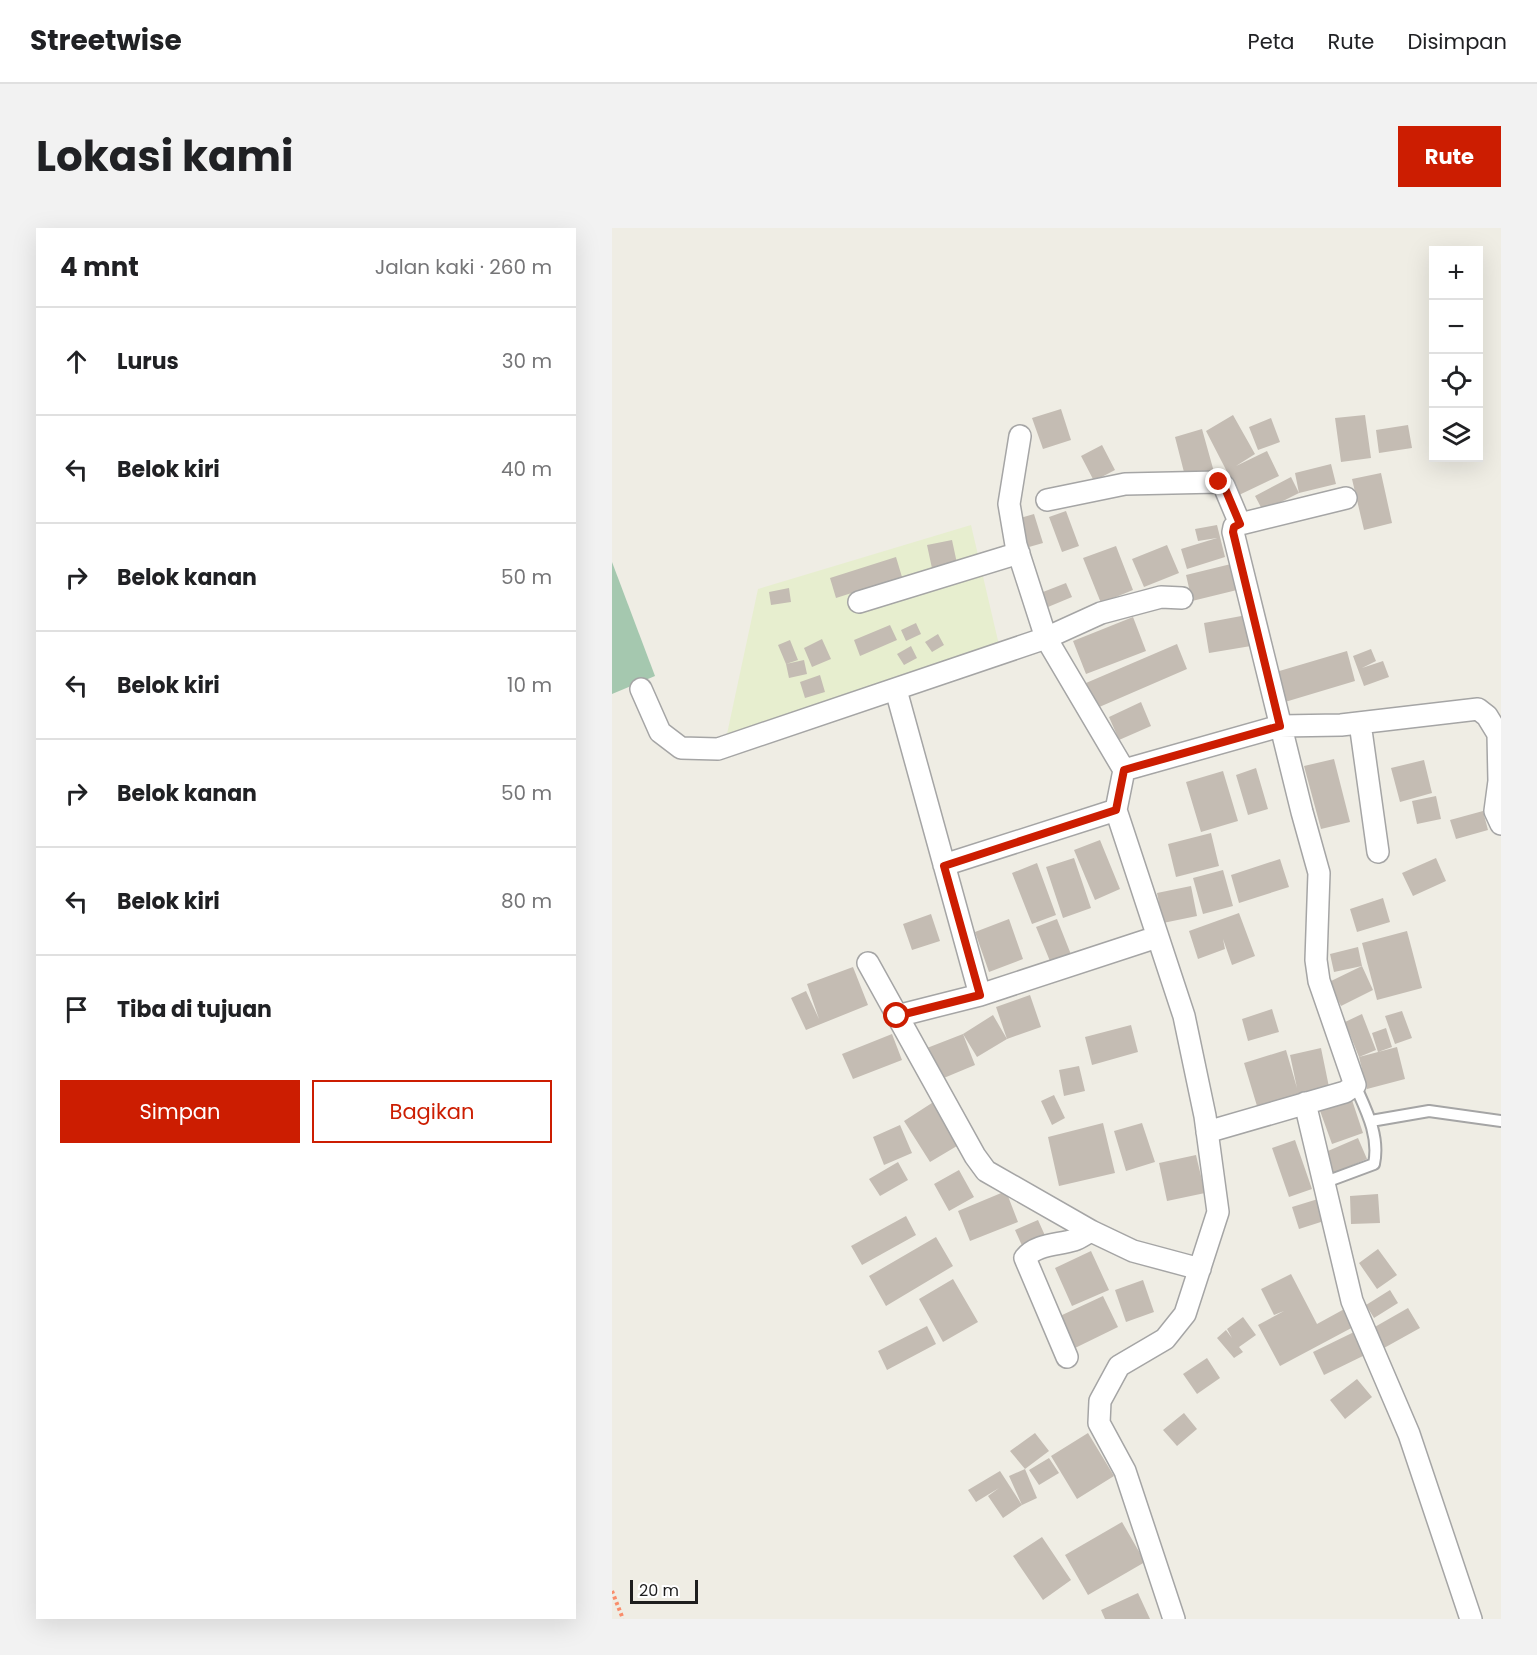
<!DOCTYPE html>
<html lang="id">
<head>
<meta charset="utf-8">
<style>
  :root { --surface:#fff; --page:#f2f2f2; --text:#202124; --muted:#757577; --line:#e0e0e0; --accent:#cc1d01 }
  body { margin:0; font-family:Poppins,sans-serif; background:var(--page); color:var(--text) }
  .controls { position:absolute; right:18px; top:18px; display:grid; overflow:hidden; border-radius:0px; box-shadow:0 6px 24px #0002 }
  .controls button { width:54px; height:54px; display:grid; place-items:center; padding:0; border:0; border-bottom:2px solid var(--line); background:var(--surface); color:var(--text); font:30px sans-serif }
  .scale { position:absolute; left:18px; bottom:15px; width:68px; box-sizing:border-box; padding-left:6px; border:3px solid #1e1e1e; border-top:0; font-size:16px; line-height:21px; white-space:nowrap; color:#1e1e1e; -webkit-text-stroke:4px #fff; paint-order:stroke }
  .stop { position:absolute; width:18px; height:18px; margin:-14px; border:4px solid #cc1d01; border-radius:50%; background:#fff }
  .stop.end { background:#cc1d01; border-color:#fff; box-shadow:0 2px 6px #0008 }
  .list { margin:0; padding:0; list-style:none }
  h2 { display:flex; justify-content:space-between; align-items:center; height:78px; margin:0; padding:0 24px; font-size:26px }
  h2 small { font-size:20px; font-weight:400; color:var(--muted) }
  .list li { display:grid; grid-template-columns:39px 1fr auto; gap:18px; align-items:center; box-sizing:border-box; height:108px; padding:0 24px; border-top:2px solid var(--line) }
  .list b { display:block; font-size:22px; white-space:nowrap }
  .list em { font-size:20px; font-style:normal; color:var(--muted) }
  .actions { display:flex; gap:12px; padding:18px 24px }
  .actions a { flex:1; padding:14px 0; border:2px solid var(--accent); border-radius:0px; text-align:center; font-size:21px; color:var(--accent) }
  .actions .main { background:var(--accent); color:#fff }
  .icon { flex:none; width:33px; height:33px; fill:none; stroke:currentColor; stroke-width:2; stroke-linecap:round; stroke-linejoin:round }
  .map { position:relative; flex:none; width:889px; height:1391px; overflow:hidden; border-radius:0px }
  header { display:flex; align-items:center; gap:36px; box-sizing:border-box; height:84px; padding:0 30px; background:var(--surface); border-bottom:2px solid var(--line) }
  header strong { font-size:28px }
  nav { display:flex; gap:33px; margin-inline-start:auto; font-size:21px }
  .intro { display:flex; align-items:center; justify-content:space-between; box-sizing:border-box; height:144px; padding:0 36px }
  h1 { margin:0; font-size:42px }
  .button { padding:15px 27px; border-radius:0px; background:var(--accent); color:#fff; font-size:21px; font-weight:700 }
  main { display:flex; gap:36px; padding:0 36px }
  aside { flex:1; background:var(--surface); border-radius:0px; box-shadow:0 6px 24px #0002 }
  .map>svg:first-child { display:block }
</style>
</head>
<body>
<header>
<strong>Streetwise</strong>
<nav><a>Peta</a><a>Rute</a><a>Disimpan</a></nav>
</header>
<div class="intro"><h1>Lokasi kami</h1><a class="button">Rute</a></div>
<main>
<aside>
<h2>4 mnt<small>Jalan kaki · 260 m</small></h2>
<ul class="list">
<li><svg class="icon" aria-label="ahead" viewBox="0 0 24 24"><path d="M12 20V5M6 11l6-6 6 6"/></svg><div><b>Lurus</b></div><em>30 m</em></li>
<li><svg class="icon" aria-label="left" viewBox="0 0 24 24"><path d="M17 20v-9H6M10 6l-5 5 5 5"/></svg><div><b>Belok kiri</b></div><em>40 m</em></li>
<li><svg class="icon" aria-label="right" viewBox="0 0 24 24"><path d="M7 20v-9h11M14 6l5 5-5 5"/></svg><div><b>Belok kanan</b></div><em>50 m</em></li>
<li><svg class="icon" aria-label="left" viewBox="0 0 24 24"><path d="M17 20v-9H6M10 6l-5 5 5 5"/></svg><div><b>Belok kiri</b></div><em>10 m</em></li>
<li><svg class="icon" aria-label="right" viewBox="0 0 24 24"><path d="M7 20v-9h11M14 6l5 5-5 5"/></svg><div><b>Belok kanan</b></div><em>50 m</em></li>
<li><svg class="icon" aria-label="left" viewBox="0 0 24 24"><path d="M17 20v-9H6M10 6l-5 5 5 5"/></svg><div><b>Belok kiri</b></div><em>80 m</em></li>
<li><svg class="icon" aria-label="arrive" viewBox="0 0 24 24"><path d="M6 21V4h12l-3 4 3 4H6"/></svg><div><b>Tiba di tujuan</b></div></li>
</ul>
<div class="actions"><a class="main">Simpan</a><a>Bagikan</a></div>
</aside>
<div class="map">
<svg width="889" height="1391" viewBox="0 0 889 1391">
  <rect width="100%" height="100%" fill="#efede4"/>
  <!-- farmland -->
  <path fill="#e7eecf" d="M359 297 387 417 115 506 146 361Z"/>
  <!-- cemetery -->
  <path fill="#a5c8af" d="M0 334 43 448 0 466Z"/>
  <!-- building -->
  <path fill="#c4bcb3" d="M449 181 459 212 431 221 420 190Z
    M621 187 643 226 624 238 655 223 667 248 627 267 594 203Z
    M753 187 759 230 729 234 723 190Z
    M659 190 668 214 646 222 637 199Z
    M796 197 800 220 767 225 764 202Z
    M590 201 602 244 574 252 563 209Z
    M490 217 503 242 482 253 469 228Z
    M719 236 724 256 687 265 683 245Z
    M769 245 780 295 752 302 740 251Z
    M679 249 687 265 651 283 643 268Z
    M454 283 467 318 450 324 437 289Z
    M422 286 431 315 410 321 401 292Z
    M605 297 613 329 575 341 569 321 605 310 586 313 583 301Z
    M340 312 346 340 321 345 315 317Z
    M555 317 567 345 532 359 520 331Z
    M504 318 521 362 489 375 471 330Z
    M284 329 290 349 224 370 218 350Z
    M619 336 625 362 580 373 574 347Z
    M454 355 460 369 436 379 431 364Z
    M177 360 179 374 159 377 157 364Z
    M640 386 645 417 597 425 592 395Z
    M521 389 534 423 474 446 461 413Z
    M304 395 309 406 294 413 289 402Z
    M278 397 285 412 248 428 242 412Z
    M326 406 332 417 320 424 313 414Z
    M210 411 219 431 200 439 192 420Z
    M178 412 186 432 174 436 166 417Z
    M565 416 575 441 485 480 474 455Z
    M299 418 305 430 292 437 285 426Z
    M759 421 764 433 750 440 771 433 777 449 752 458 741 428Z
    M735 423 743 453 673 474 664 444Z
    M192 432 195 446 177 450 174 436Z
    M208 447 213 464 193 470 188 454Z
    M529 474 539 498 507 512 497 489Z
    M722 531 738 594 709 601 692 538Z
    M812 532 820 565 788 574 779 540Z
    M644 540 656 581 636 587 624 547Z
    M611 543 626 593 589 604 574 554Z
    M824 568 829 591 805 596 800 573Z
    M871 583 876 602 844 611 838 592Z
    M599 605 607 638 564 649 556 616Z
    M488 612 508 661 483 672 462 622Z
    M462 630 479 680 451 690 434 639Z
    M824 630 834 653 801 668 790 645Z
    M668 631 677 659 627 675 619 647Z
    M425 635 444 687 420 696 400 645Z
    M611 642 621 678 591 686 581 650Z
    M579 658 585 688 551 695 545 665Z
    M771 670 778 694 745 704 738 681Z
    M627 685 643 728 620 737 611 711 613 721 586 731 577 703Z
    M319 686 328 713 300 722 291 696Z
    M397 691 411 731 377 744 363 704Z
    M445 691 460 729 440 738 424 699Z
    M795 703 810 760 765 772 750 715Z
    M746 719 750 738 722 744 718 726Z
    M750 738 761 762 729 778 717 754Z
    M241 739 256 777 194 802 179 770 194 763 207 791 195 756Z
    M418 767 429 799 395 811 384 779Z
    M660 781 667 804 636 813 630 791Z
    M790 783 800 810 783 816 773 788Z
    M750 786 764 822 747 829 733 794Z
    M381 787 395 811 365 829 351 806Z
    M519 797 526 824 480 837 473 809Z
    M774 800 780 819 766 824 760 805Z
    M280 806 290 832 241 851 230 826Z
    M351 806 363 837 327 852 315 820Z
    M785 819 793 851 755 861 747 829Z
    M709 820 717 859 645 878 632 835 674 822 685 860 678 827Z
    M467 838 473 863 452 868 447 842Z
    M442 867 453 890 440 897 429 873Z
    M739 869 751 905 720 916 707 880Z
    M323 873 350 915 318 934 292 893Z
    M491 895 503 945 447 958 436 909Z
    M530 895 543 934 514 943 502 903Z
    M288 897 300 925 272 937 261 909Z
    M746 910 755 931 717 947 709 926Z
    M683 912 700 961 677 969 660 920Z
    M584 927 593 965 555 973 547 935Z
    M286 934 296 952 268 968 257 951Z
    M347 942 362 969 337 983 322 956Z
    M394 963 406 994 358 1013 346 983Z
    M766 966 768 995 739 996 738 968Z
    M706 971 712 993 687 1001 680 979Z
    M294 988 304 1007 250 1037 239 1018Z
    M426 992 435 1012 412 1022 403 1002Z
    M324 1009 341 1038 274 1078 257 1048Z
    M766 1021 785 1047 765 1061 747 1035Z
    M479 1023 497 1062 460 1078 443 1040Z
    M679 1046 705 1096 736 1079 745 1097 668 1138 646 1097 672 1083 662 1087 649 1061Z
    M341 1051 366 1094 331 1114 307 1071Z
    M531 1052 542 1084 514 1094 503 1062Z
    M778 1062 786 1075 762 1090 754 1077Z
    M491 1068 506 1099 463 1120 448 1088Z
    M796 1080 808 1100 772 1120 761 1100Z
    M631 1089 644 1107 627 1119 631 1124 622 1130 605 1110 614 1102 620 1110 615 1101Z
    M315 1098 324 1116 275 1142 266 1123Z
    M742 1104 753 1127 712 1147 701 1124Z
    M595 1130 608 1150 585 1166 571 1146Z
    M745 1151 760 1169 733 1191 718 1172Z
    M572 1185 585 1201 565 1218 551 1202Z
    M423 1205 437 1223 413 1241 398 1223Z
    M476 1205 502 1248 465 1271 439 1228Z
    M437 1230 447 1245 427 1257 417 1242Z
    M413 1241 425 1270 410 1277 397 1248Z
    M388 1243 410 1277 391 1290 376 1268 387 1260 364 1274 356 1262Z
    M510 1294 533 1334 476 1367 453 1327Z
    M430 1309 459 1352 431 1372 401 1328Z
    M526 1365 538 1391H493L489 1382Z"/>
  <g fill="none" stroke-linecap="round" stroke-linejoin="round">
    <defs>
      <path id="lane" d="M759 893 817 883 889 893
        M711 955 762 936C768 908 754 882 743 857"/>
      <path id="street" d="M408 208 397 276 404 317 434 410 512 542 504 582 572 788 593 888 606 984 573 1086 553 1111 507 1138 488 1173 487 1195 513 1243 562 1391
        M435 272 513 256 607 254 612 258 628 296
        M247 374 407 325
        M29 461 48 504 69 520 106 521 434 410 489 385 549 369 570 370
        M284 462 368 767
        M748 495 766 624
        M512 542 668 498 729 497 866 481 875 488 886 506 887 553 883 583 889 596
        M332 637 504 582
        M256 735 363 928 374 943 479 1003 521 1023 588 1041
        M285 788 368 767 545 709
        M693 875 740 1073 797 1206 859 1391
        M595 904 733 864 743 857 707 753 704 732 707 645 690 584 621 304 622 299 628 296 734 270
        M455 1129 413 1030C424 1016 446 1017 462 1012 468 1010 473 1006 479 1003"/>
    </defs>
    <!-- lane casing -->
    <use href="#lane" stroke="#a5a5a5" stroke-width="14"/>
    <!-- street casing -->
    <use href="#street" stroke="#a5a5a5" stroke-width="24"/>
    <!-- path -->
    <path stroke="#f98d6b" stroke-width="4" stroke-dasharray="3 3" stroke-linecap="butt" d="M0 1363 11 1391"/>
    <!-- lane -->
    <use href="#lane" stroke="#fff" stroke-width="10"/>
    <!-- street -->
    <use href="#street" stroke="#fff" stroke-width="21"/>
  </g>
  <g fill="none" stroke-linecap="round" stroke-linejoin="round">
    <!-- route -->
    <path stroke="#cc1d01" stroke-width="8" d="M285 788 368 767 332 638 504 582 512 542 668 498 621 304 622 299 628 296 612 258 607 254"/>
  </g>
</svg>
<div class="controls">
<button>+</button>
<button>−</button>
<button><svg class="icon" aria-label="locate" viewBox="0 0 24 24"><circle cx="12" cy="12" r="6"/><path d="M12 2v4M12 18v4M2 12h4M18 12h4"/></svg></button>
<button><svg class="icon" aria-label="layers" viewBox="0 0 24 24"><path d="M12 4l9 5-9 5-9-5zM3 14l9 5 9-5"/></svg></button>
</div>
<div class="scale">20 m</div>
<div class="stop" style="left:285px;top:788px"></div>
<div class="stop end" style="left:607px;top:254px"></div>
</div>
</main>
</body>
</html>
